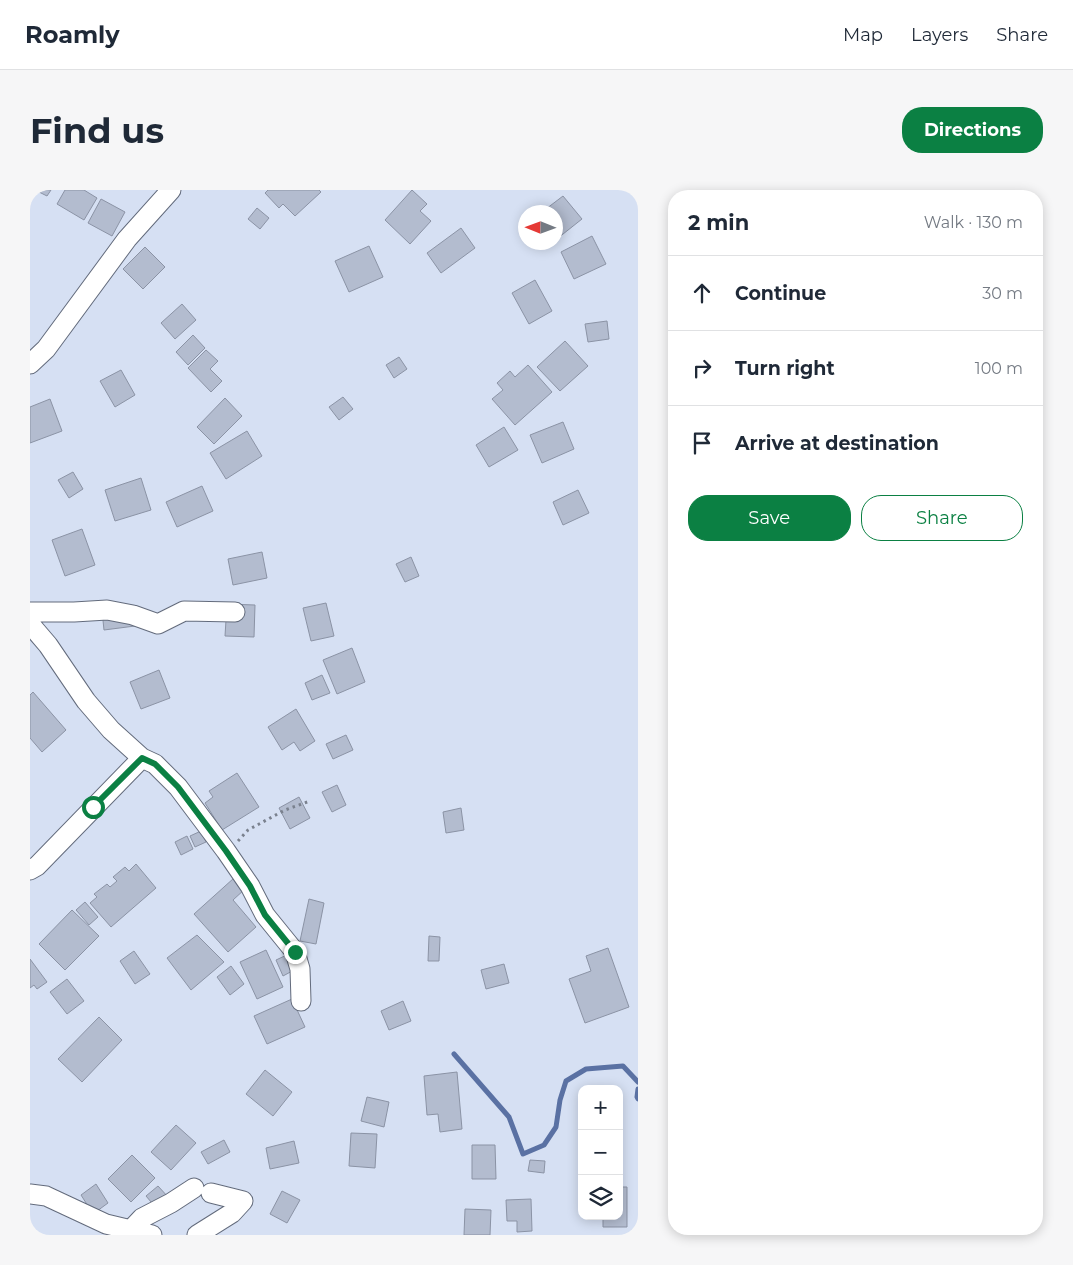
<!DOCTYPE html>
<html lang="en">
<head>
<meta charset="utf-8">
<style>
  :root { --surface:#fff; --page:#f6f6f7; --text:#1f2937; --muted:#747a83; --line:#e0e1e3; --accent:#0b8043 }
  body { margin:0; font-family:Montserrat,sans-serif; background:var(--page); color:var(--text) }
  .controls { position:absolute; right:15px; bottom:15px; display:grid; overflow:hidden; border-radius:10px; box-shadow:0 2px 12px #0003 }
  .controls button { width:45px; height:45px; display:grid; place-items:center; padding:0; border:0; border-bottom:1px solid var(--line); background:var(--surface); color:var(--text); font:25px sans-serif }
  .compass { position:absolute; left:488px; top:15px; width:45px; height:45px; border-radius:50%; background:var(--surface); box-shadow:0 2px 12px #0003; rotate:271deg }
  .stop { position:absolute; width:15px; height:15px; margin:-11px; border:4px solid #0b8043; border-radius:50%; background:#fff }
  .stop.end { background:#0b8043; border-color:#fff; box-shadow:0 1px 5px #0008 }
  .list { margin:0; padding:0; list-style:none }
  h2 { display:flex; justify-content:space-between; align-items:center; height:65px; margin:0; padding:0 20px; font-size:21px }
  h2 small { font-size:16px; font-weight:400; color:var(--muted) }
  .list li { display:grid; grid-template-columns:32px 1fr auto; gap:15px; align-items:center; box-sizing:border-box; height:75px; padding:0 20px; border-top:1px solid var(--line) }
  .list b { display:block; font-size:19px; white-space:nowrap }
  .list em { font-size:16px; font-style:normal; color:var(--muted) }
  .actions { display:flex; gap:10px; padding:15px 20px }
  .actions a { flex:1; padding:11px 0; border:1px solid var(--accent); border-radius:20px; text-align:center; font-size:18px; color:var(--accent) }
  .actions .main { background:var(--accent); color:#fff }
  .icon { flex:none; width:28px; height:28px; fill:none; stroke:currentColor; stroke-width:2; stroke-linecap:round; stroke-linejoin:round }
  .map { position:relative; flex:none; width:608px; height:1045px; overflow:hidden; border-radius:20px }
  header { display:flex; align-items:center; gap:30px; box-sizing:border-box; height:70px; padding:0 25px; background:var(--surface); border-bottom:1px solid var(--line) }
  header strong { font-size:24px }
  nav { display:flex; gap:28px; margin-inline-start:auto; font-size:18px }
  .intro { display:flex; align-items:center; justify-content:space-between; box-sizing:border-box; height:120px; padding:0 30px }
  h1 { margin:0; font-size:35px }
  .button { padding:12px 22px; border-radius:20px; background:var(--accent); color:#fff; font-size:18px; font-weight:700 }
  main { display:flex; gap:30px; padding:0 30px }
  aside { flex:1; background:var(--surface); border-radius:20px; box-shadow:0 2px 12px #0003 }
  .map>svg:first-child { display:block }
</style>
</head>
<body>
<header>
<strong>Roamly</strong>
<nav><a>Map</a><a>Layers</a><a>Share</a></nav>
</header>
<div class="intro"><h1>Find us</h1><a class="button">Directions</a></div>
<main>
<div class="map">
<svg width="608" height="1045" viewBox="0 0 608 1045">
  <rect width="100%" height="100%" fill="#d6e0f3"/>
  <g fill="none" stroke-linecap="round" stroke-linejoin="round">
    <!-- stream -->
    <path stroke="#5a71a3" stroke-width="5" d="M424 864 479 927 493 964 514 955 526 937 530 910 536 891 556 879 593 876 608 892
      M608 899 607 907 608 909"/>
  </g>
  <!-- building -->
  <path fill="#b3bccf" stroke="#8b93a5" d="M5 0H21L17 6Z
    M35 0H54L67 8 54 30 27 14Z
    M238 0H289L291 2 265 26 253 14 249 18 235 3Z
    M382 0 397 14 390 21 401 31 380 54 355 30Z
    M533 6 552 29 528 48 526 45V22H512Z
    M71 9 95 22 82 46 58 33Z
    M227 18 239 28 230 39 218 29Z
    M431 38 445 58 411 83 397 63Z
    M562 46 576 74 544 89 531 62Z
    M339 56 353 87 319 102 305 71Z
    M115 57 135 77 113 99 93 79Z
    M505 90 522 121 499 134 482 103Z
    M152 114 166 130 145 149 131 133Z
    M577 131 579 149 558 152 555 134Z
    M163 145 175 158 158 175 146 162Z
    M535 151 558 176 530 201 507 177Z
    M176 160 188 171 180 179 192 191 181 202 158 178Z
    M369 167 377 179 364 188 356 175Z
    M498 175 522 202 485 235 462 209 473 200 467 193 480 181 485 187Z
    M91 180 105 205 85 217 70 191Z
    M313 207 323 219 309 230 299 217Z
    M195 208 212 226 184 254 167 237Z
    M20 209 32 241 0 253V217Z
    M533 232 544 259 512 273 500 245Z
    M474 237 488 260 459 277 446 255Z
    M217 241 232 266 196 289 180 263Z
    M43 282 53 299 39 308 28 290Z
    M111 288 121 320 85 331 75 300Z
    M172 296 183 321 147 337 136 312Z
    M548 300 559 323 533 335 523 312Z
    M52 339 65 375 35 386 22 350Z
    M232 362 237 388 203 395 198 369Z
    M381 367 389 386 375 392 366 374Z
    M296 413 304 446 281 451 273 418Z
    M197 414 225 415 224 447 195 446Z
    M103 417 105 436 74 440 72 421Z
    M322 458 335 492 307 504 293 470Z
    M129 480 140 508 111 519 100 492Z
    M292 485 300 503 282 510 275 493Z
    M3 502 36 540 12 562 0 548V505Z
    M266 519 285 551 270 561 264 552 252 560 238 537Z
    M316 545 323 560 303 569 296 554Z
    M207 583 229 617 192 640 175 613 183 607 179 601Z
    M307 595 316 615 302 622 292 602Z
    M269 607 280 628 260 639 249 618Z
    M431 618 434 640 416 643 413 622Z
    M171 641 176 652 165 657 160 646Z
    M157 646 163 659 151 665 145 652Z
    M106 674 126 698 81 737 60 713 67 707 64 704 77 694 80 697 87 691 83 687 95 677 99 681Z
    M204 688 215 699 203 710 226 737 198 762 164 724Z
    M279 709 294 713 286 754 270 751Z
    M55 712 68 727 59 735 46 720Z
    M42 720 69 746 35 780 9 754Z
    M167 745 194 772 161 800 137 768Z
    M399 746 410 747 409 771H398Z
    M578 758 599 817 555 833 539 789 561 781 556 766Z
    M236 760 253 797 227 809 210 772Z
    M104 761 120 784 105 794 90 771Z
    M259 764 266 779 253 786 246 770Z
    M0 769 17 792 7 799 4 795 0 798Z
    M474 774 479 793 456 799 451 780Z
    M201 776 214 794 200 805 187 787Z
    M37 789 54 811 37 824 20 802Z
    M262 809 275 837 237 854 224 826Z
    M373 811 381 831 359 840 351 821Z
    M69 827 92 850 52 892 28 869Z
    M235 880 262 902 243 926 216 904Z
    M427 882 432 939 410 942 408 924 397 925 394 886Z
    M337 907 359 912 354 937 331 931Z
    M146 935 166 953 141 980 121 962Z
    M321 943 347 944 345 978 319 976Z
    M194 950 200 962 178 974 171 962Z
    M264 951 269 973 240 979 236 958Z
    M442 955H465L466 989H442Z
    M102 965 125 988 101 1012 78 989Z
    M500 970 515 971 514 983 498 981Z
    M66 994 78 1013 63 1024 51 1005Z
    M128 996 139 1008 127 1019 116 1006Z
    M589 997H597V1037H573V1026H589Z
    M252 1001 270 1010 257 1033 240 1024Z
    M501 1009 502 1041 487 1042V1031H477L476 1010Z
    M435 1019 461 1020 460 1045H434Z"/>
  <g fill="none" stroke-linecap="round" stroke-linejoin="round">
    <defs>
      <path id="minor" d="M0 174 16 159 97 49 141 0
        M0 422H44L77 420 103 425 128 434 154 421 205 422
        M0 434 18 455 56 511 81 540 112 568 125 574 148 597 196 661 220 696 235 725 265 762 270 779 271 811
        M0 680 7 676 112 568
        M0 1004 16 1006 76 1034 122 1045
        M96 1045 112 1028 141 1013 164 998
        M167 1045 202 1023 213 1011 181 1003"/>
    </defs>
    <!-- minor casing -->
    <use href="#minor" stroke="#636b7c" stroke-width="21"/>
    <!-- path -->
    <path stroke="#7a818e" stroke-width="3" stroke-dasharray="2.5 4" stroke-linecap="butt" d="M208 651 218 640 255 620 280 611"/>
    <!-- minor -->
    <use href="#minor" stroke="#fff" stroke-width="19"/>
  </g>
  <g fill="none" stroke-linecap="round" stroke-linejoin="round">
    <!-- route -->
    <path stroke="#0b8043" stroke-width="6" d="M63 617 112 568 125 574 148 597 196 661 220 696 235 725 265 762"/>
  </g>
</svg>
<div class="controls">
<button>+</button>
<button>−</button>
<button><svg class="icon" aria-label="layers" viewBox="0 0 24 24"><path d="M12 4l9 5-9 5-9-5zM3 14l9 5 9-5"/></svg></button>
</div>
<svg class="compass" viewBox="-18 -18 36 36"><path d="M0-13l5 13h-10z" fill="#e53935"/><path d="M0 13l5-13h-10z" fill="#747a83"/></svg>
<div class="stop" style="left:63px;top:617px"></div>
<div class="stop end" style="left:265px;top:762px"></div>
</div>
<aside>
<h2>2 min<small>Walk · 130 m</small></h2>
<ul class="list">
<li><svg class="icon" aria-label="ahead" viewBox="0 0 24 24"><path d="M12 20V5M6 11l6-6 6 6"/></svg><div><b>Continue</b></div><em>30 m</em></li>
<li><svg class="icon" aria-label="right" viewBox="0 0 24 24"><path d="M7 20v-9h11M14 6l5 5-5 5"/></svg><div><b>Turn right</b></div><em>100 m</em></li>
<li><svg class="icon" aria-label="arrive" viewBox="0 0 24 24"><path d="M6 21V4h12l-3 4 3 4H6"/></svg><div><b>Arrive at destination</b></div></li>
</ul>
<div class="actions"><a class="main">Save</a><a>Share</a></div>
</aside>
</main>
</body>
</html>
